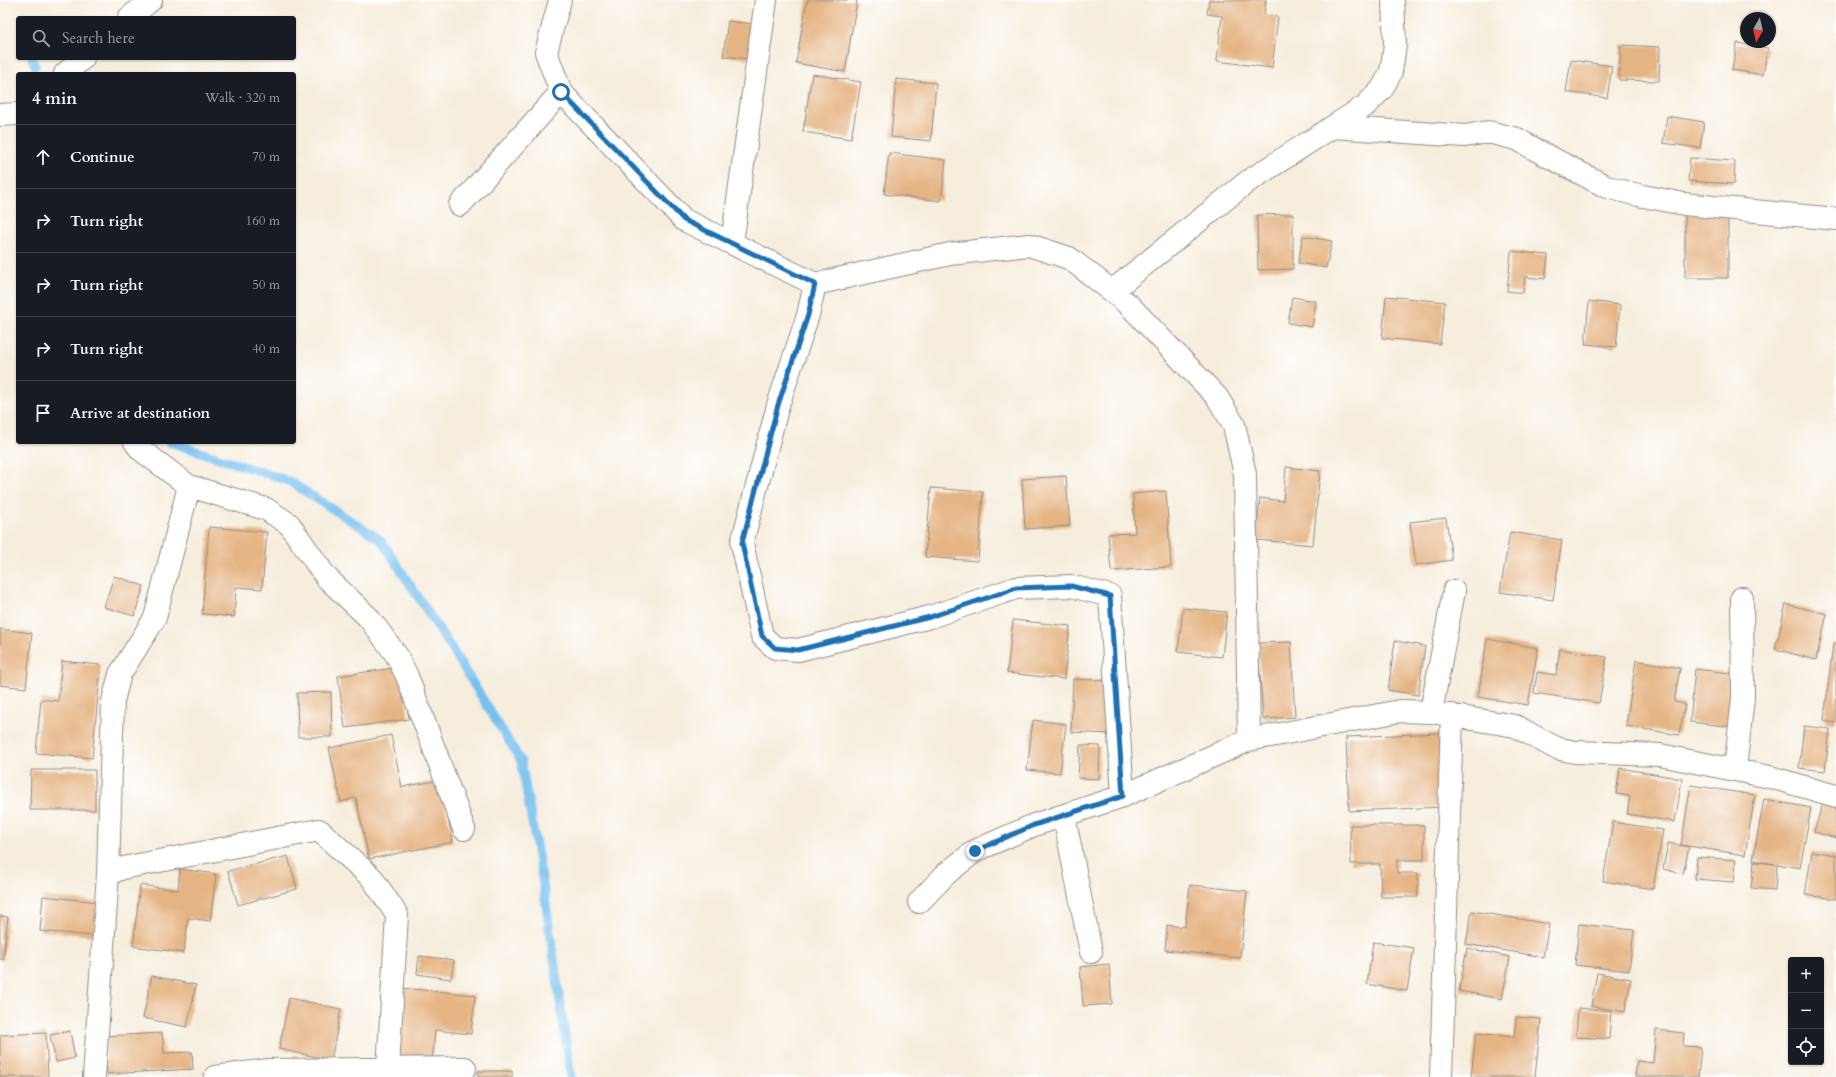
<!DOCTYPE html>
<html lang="en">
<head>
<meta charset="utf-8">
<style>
  :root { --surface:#171b24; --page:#20242c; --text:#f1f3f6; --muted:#9ea1a6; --line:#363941 }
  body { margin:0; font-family:Cardo,serif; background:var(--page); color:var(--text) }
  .controls { position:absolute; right:12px; bottom:12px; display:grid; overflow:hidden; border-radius:4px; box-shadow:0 1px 3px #0004 }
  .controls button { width:36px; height:36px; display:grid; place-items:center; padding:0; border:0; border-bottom:1px solid var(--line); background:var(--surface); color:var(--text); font:20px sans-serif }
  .compass { position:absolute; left:1740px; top:12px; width:36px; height:36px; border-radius:50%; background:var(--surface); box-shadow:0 1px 3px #0004; rotate:188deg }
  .stop { position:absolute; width:12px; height:12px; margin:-9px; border:3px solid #1f6fb2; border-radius:50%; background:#fff }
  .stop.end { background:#1f6fb2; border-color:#fff; box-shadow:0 1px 4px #0008 }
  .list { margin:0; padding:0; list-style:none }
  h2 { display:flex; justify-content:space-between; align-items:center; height:52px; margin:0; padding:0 16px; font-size:17px }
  h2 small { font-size:13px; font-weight:400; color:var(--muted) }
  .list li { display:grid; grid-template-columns:26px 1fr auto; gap:12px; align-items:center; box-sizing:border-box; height:64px; padding:0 16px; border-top:1px solid var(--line) }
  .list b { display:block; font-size:15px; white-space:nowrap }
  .list em { font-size:13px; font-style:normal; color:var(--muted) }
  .icon { flex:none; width:22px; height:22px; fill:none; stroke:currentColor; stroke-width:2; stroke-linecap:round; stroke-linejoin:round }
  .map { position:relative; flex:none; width:1836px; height:1077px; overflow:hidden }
  .search { position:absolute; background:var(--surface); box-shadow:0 1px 3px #0004; left:16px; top:16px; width:280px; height:44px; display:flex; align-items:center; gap:10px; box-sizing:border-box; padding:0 14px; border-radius:4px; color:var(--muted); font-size:15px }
  .panel { position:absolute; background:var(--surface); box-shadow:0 1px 3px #0004; left:16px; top:72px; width:280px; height:372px; border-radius:4px }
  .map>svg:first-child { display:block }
</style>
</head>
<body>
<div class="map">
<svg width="1836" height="1077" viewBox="0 0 1836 1077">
  <rect width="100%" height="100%" fill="#fff"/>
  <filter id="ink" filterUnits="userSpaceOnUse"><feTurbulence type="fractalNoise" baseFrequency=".025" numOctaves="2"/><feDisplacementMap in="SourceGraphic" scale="8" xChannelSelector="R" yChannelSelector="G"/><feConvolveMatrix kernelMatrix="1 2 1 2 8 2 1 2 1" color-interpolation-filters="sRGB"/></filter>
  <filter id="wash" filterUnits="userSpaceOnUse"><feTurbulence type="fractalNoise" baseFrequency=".012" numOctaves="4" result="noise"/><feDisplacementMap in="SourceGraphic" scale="16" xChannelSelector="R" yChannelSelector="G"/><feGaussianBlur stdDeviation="0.9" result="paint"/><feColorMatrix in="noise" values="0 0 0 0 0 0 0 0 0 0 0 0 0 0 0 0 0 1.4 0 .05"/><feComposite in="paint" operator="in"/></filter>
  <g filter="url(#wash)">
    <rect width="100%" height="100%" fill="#f6eddc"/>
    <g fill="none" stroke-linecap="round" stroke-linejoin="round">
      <!-- stream -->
      <path stroke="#76c0ef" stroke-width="9" d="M32 58 35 66
        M169 442 289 481 381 540 452 649 521 761 543 884 571 1077"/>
    </g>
    <g id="blocks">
      <!-- building -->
      <path fill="#e5b483" d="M807 0H857L845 72 796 63Z
        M1209 0H1266L1264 15 1278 17 1272 68 1217 61 1222 16 1207 14Z
        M728 21 754 24 749 59 723 56Z
        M1737 43 1768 48 1763 75 1732 70Z
        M1621 45 1660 47 1659 81 1619 80Z
        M1571 60 1612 66 1607 98 1566 92Z
        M812 74 861 82 851 139 803 132Z
        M896 79 936 83 931 141 891 137Z
        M1667 116 1704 122 1700 148 1663 143Z
        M889 153 946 160 941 201 884 194Z
        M1690 158 1735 161 1734 184 1688 181Z
        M1293 214V269L1258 270 1257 215Z
        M1685 214H1728V278H1685Z
        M1303 236 1332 241 1326 268 1298 263Z
        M1511 251 1548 255 1545 279 1525 277 1523 293 1507 291Z
        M1386 296 1445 302 1440 344 1382 338Z
        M1292 297 1316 301 1312 327 1288 323Z
        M1589 301 1620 305 1616 347 1585 344Z
        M1286 467 1320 471 1313 545 1256 540 1260 498 1283 501Z
        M1066 476 1070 526 1025 529 1022 479Z
        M931 488 983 492 978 561 925 557Z
        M1166 491 1171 567 1111 571 1108 534 1135 533 1133 494Z
        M1446 518 1452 560 1416 565 1410 522Z
        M209 527 267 532 262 589 236 587 234 617 202 614Z
        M1510 532 1562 540 1553 600 1500 592Z
        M114 576 144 586 134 616 104 607Z
        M1786 604 1827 614 1816 660 1775 649Z
        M1183 608 1227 612 1222 657 1178 652Z
        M1013 620 1070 626 1064 679 1007 673Z
        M0 629 32 633 26 688 0 685Z
        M1487 639 1538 648 1528 705 1478 697Z
        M1395 641 1425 646 1418 695 1388 690Z
        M1291 642 1295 717 1263 719 1258 643Z
        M1833 643H1836V723L1824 721Z
        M1560 649 1607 657 1599 703 1534 693 1537 672 1556 675Z
        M1636 660 1680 668 1674 702 1685 704 1679 735 1626 726Z
        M62 661 101 665 92 758 36 753 41 699 58 701Z
        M401 667 409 719 345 728 338 676Z
        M1695 669 1739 674 1734 727 1690 722Z
        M1073 679 1113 681 1110 734 1071 732Z
        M331 692 332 737H298L297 693Z
        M1033 720 1066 724 1060 773 1027 770Z
        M1804 726 1830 729 1825 771 1799 768Z
        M1441 733 1444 807 1349 811 1346 737Z
        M391 735 402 787 440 780 453 842 369 859 356 798 341 802 329 748Z
        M1080 745 1100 746 1099 779 1078 778Z
        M1620 768 1682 779 1675 822 1627 814 1630 796 1616 794Z
        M31 770H95V810H30Z
        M1691 785 1755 795 1745 855 1681 845Z
        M1764 799 1811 808 1800 868 1777 864 1775 890 1751 888 1754 862 1775 864 1753 860Z
        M1823 802 1836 806V838L1814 832Z
        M1613 822 1663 830 1653 889 1603 881Z
        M1350 825H1424V860H1397V873H1418V897H1381L1380 864H1351Z
        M1668 843 1689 847 1683 874 1663 869Z
        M1812 851 1836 855V899L1805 895Z
        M288 856 297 889 238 905 228 871Z
        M1697 857 1736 860 1734 882 1695 879Z
        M180 869 216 874 210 921 188 918 184 953 133 946 140 885 178 890Z
        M1190 885 1247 891 1240 958 1165 950 1167 925 1185 927Z
        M43 896 98 902 94 936 40 931Z
        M1472 911 1549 924 1543 957 1466 944Z
        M0 916 8 917 3 960 0 959Z
        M1579 924 1634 930 1629 971 1575 965Z
        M1373 942 1414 948 1407 991 1367 984Z
        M1467 948 1510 957 1502 999 1459 991Z
        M419 956 454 960 451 979 417 974Z
        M1109 964 1112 1004 1083 1006 1080 967Z
        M1597 973 1631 979 1625 1012 1591 1006Z
        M152 976 196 985 187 1027 143 1018Z
        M401 988 475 995 471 1034 435 1030 432 1063 394 1059Z
        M289 998 341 1009 331 1060 279 1049Z
        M1578 1008 1611 1011 1609 1039 1576 1037Z
        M1516 1017 1541 1019 1535 1077H1471L1476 1033 1514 1037Z
        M1656 1030 1684 1033 1683 1046 1701 1047 1698 1077H1635L1637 1061 1653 1063Z
        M70 1031 75 1058 56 1062 50 1035Z
        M46 1033 48 1077H0V1035Z
        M162 1033 164 1053 192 1052 193 1069 107 1074 105 1036Z
        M478 1071H512V1077H478Z"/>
    </g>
  </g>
  <g filter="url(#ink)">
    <use href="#blocks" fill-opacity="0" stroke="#908c84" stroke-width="1"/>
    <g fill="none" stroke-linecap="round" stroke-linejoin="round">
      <defs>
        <path id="minor" d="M560 0 546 52 561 92 684 220 815 284
          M129 18 151 0
          M65 74 83 58
          M0 115 18 114
          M1332 127 1465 136 1488 132 1517 139 1538 151 1607 187 1638 195 1684 204 1836 219
          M460 205 561 92
          M732 243 766 0
          M1112 291 1247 182 1365 106 1382 89 1391 72 1395 45 1393 0
          M135 442 141 450 189 486 266 509 289 524 326 577 368 617 378 630 397 656 407 676 464 829
          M1431 712 1454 591
          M1735 770 1743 698 1742 598
          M1123 796 1110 596 1071 586 1016 588 930 617 798 650 775 648 762 636 742 543 778 405 808 315 815 284 950 254 1029 245 1069 258 1112 291 1130 306 1217 397 1234 425 1245 474 1249 740
          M1064 816 1091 952
          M108 874 123 868 319 830 372 878 397 915 388 1069
          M919 902 947 873 975 851 1034 825 1123 796 1249 740 1400 711 1431 712 1515 726 1556 748 1575 752 1660 755 1770 777 1836 796
          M94 1077 108 874 113 701 120 674 155 618 189 486
          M215 1077 268 1070 465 1068
          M1441 1077 1452 715"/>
      </defs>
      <!-- minor casing -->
      <use href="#minor" stroke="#908c84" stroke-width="24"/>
      <!-- minor -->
      <use href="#minor" stroke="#fff" stroke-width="22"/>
    </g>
  </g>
  <g fill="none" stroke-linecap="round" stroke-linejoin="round" filter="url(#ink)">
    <!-- route -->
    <path stroke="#1f6fb2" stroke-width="5" d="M561 92 684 220 815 284 808 315 778 405 742 543 762 636 775 648 798 650 930 617 1016 588 1071 586 1110 596 1123 796 1034 825 975 851"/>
  </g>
</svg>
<div class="controls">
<button>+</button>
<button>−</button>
<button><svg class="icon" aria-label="locate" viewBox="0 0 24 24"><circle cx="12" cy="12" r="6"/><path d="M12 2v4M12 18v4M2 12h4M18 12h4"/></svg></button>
</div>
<svg class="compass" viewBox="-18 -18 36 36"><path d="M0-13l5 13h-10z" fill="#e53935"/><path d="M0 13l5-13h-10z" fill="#9ea1a6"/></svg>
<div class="stop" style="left:561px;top:92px"></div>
<div class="stop end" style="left:975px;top:851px"></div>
<div class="search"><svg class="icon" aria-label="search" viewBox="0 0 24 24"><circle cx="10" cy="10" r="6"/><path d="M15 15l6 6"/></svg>Search here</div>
<section class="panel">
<h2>4 min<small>Walk · 320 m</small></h2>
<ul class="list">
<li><svg class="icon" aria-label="ahead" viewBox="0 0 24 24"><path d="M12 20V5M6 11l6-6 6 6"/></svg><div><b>Continue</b></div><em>70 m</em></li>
<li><svg class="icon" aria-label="right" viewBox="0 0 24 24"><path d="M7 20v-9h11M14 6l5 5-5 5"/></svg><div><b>Turn right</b></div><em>160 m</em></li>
<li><svg class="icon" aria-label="right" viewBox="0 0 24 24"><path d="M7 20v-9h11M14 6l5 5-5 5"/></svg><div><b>Turn right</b></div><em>50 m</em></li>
<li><svg class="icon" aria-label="right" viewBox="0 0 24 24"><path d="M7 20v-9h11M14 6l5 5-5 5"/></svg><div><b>Turn right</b></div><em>40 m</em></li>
<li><svg class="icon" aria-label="arrive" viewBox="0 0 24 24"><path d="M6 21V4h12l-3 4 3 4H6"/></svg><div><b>Arrive at destination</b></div></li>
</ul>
</section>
</div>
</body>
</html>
